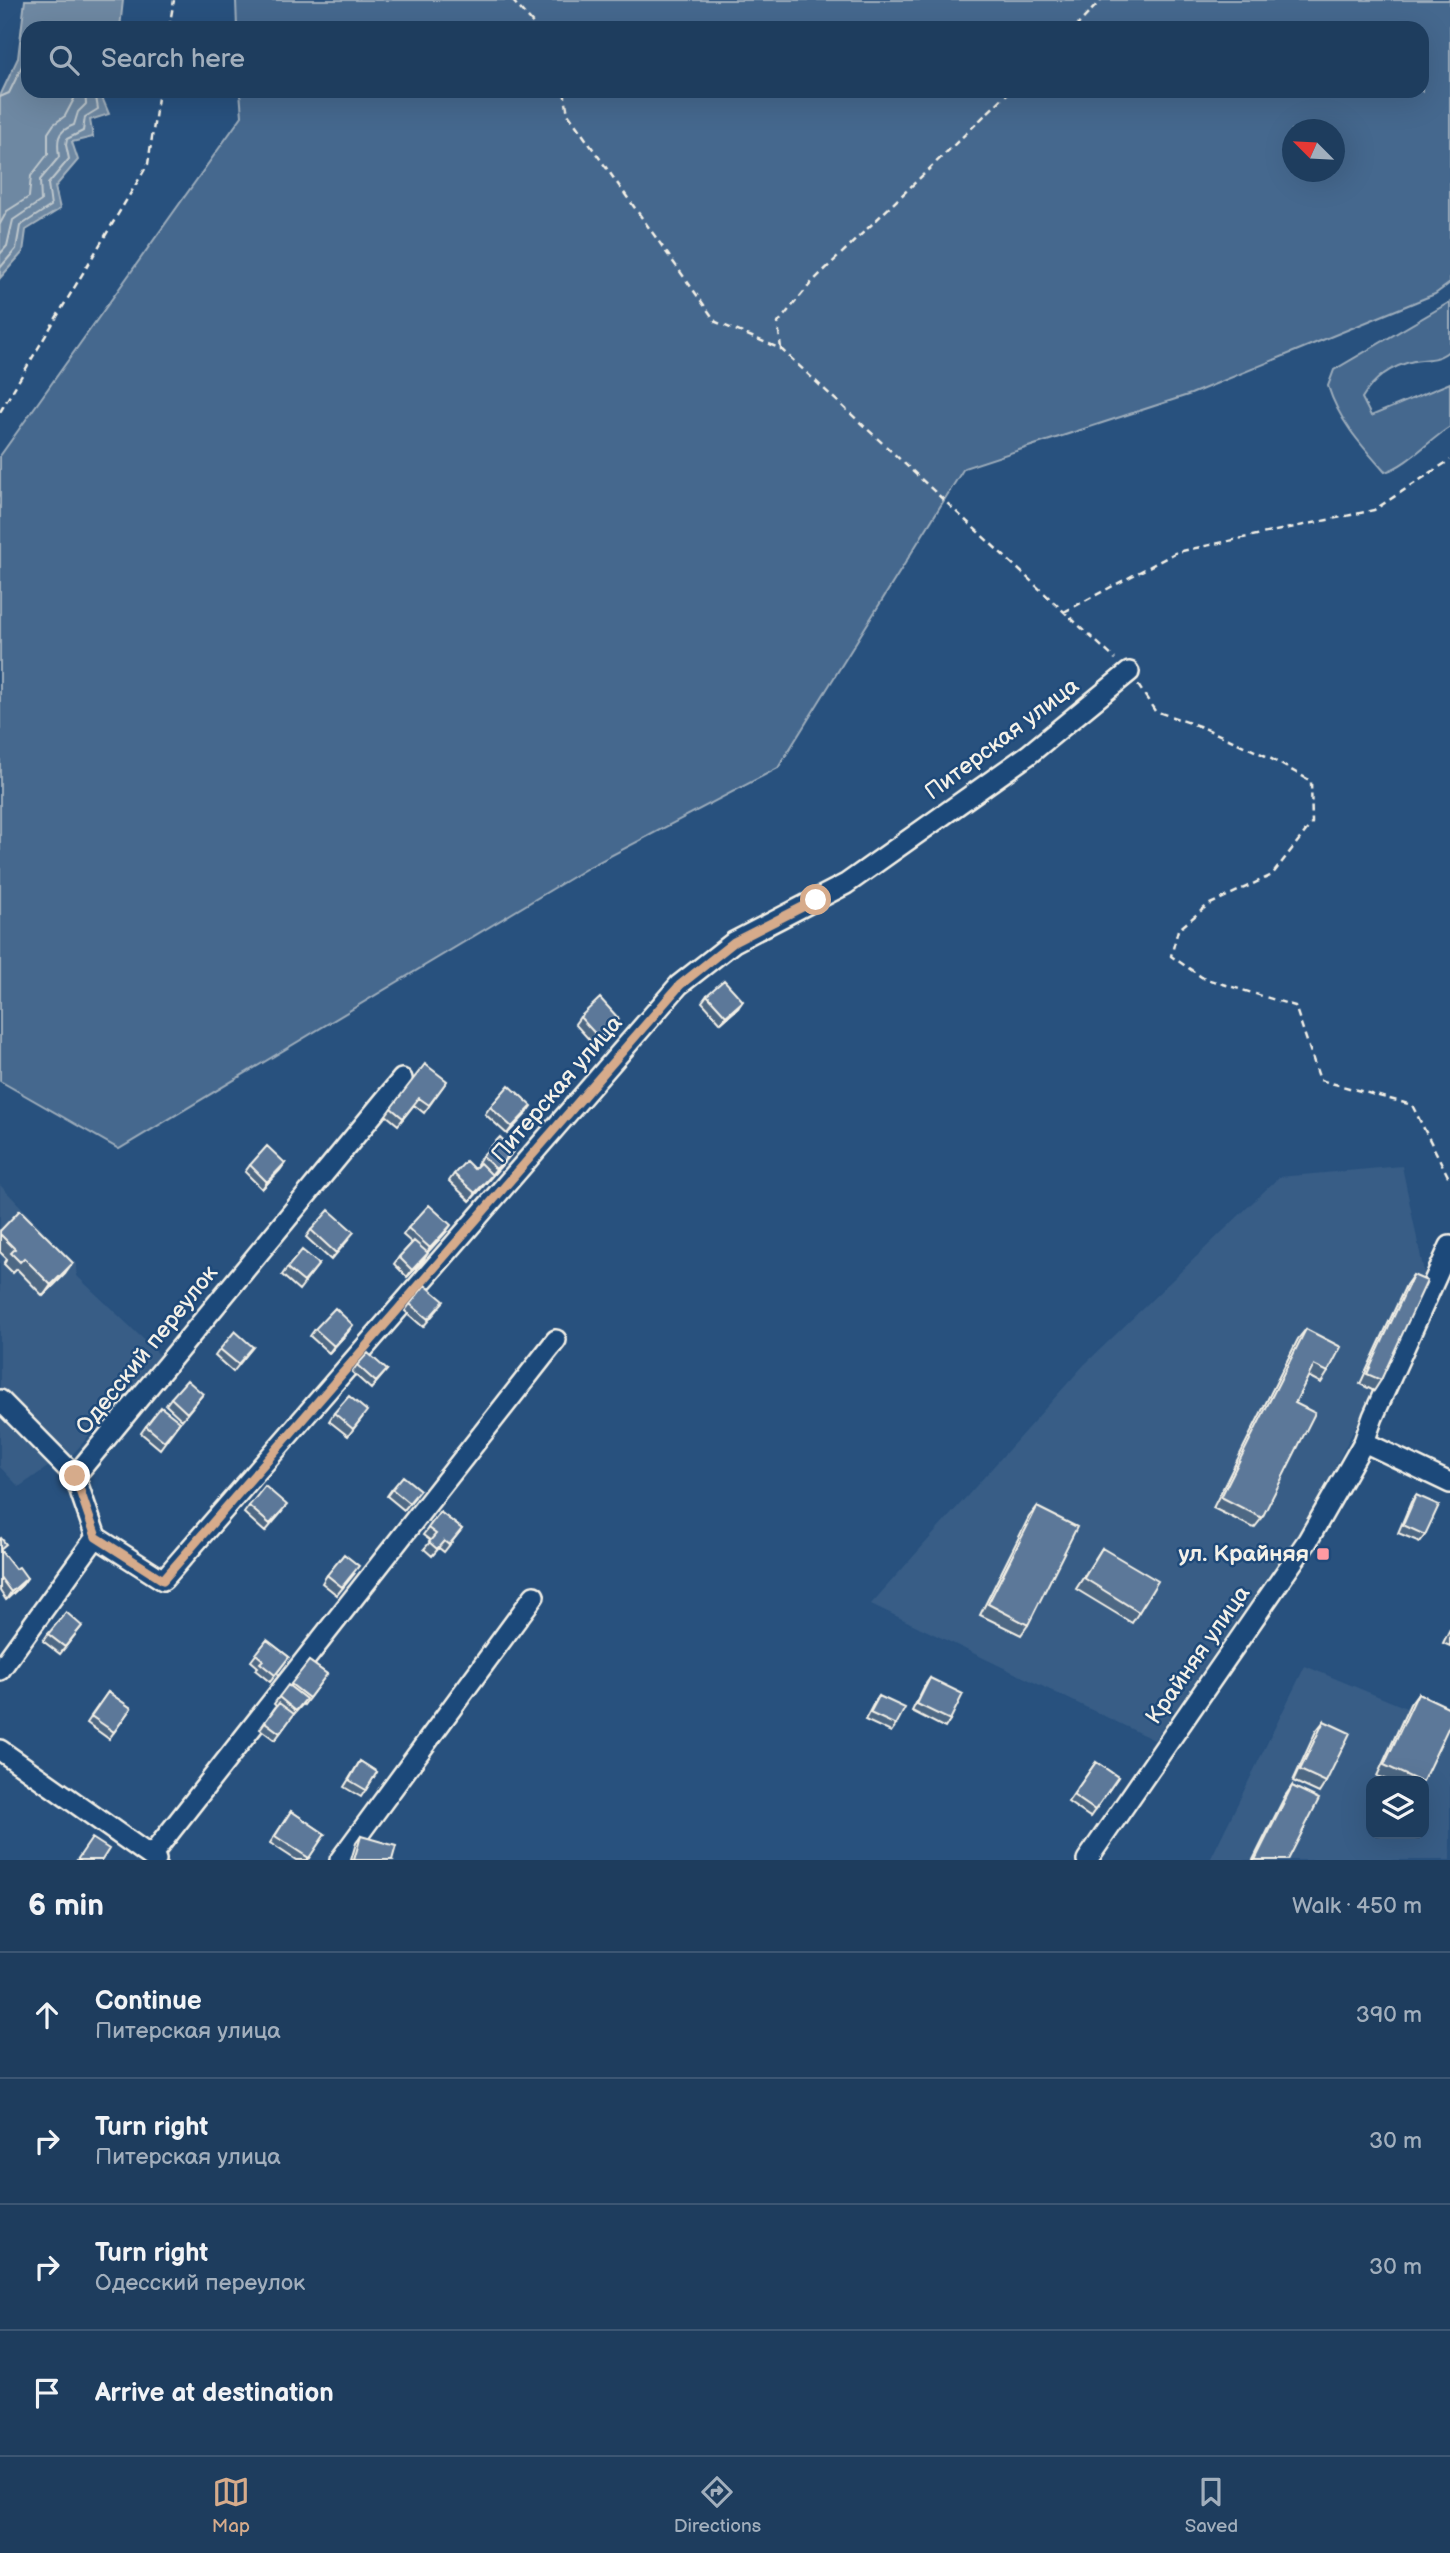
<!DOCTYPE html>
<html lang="en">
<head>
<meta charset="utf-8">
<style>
  :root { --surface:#1e3d5e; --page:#2b4867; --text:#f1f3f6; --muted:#a1aebc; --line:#3c5673; --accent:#d6ab8b }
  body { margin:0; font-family:"Balsamiq Sans",sans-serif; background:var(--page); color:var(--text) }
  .controls { position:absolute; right:21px; bottom:21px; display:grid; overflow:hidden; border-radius:14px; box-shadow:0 7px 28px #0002 }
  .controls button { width:63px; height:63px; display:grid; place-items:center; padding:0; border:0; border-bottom:2px solid var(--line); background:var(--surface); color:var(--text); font:35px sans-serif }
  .compass { position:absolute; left:1282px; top:119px; width:63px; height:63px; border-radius:50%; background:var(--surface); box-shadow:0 7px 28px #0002; rotate:294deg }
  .stop { position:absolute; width:21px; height:21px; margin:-16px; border:5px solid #d6ab8b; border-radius:50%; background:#fff }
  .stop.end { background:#d6ab8b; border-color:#fff; box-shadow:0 2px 7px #0008 }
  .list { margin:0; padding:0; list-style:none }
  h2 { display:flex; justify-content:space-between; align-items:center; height:91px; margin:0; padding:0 28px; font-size:30px }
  h2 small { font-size:23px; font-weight:400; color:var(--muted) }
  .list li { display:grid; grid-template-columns:46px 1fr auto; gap:21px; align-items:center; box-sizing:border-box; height:126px; padding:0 28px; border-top:2px solid var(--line) }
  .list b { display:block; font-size:26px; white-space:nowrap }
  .list p { margin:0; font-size:23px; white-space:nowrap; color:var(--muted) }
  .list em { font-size:23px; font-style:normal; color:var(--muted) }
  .icon { flex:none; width:38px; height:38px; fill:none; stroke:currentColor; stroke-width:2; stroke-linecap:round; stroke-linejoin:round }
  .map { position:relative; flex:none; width:1450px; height:1860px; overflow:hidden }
  .search { position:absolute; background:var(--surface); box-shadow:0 7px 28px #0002; left:21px; right:21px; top:21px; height:77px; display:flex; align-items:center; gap:18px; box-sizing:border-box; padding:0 24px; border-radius:21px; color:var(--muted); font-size:26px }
  .sheet { height:595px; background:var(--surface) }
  nav { display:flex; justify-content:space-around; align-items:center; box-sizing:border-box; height:98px; border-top:2px solid var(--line); background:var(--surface); font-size:19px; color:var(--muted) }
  nav a { display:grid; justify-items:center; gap:4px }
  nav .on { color:var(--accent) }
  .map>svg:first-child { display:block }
</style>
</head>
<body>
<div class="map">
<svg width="1450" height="1860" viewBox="0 0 1450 1860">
  <rect width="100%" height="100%" fill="#28517e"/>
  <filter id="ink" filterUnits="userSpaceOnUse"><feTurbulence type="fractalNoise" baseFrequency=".0143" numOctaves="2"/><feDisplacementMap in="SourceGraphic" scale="14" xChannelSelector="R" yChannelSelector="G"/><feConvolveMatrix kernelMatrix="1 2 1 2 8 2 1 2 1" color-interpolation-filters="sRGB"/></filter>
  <g filter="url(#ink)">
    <!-- built -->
    <path fill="#375d86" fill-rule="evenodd" d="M1402 1166 1425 1277 1420 1292 1374 1391 1310 1516 1154 1740 871 1604 1084 1365 1279 1177Z
      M0 1185 76 1264 77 1276 160 1355 59 1470 52 1464 19 1487 0 1467Z
      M1305 1666 1450 1726V1860H1210ZM1371 1781H1424V1834H1371Z"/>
    <!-- green -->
    <path fill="#45688e" stroke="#9cacbb" stroke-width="2" fill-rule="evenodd" d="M236 0H1450V283L1435 294 1191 394 964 468 778 768 589 867 119 1149 0 1081V456L242 116 240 91H1422V28H237ZM1292 130H1334V172H1292Z
      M1450 302V350C1439 360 1428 359 1414 361 1391 366 1374 378 1362 398L1371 416 1450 383V427C1429 440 1408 465 1385 472 1361 445 1339 421 1328 386L1334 370Z"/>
    <!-- water -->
    <path fill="#6e88a2" stroke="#a4b2be" stroke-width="2" d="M25 0H123L120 28H28V91H102L101 95 109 114 90 120 93 137 72 142 78 160 55 187 60 209 26 230 23 252 0 278V96L18 58Z"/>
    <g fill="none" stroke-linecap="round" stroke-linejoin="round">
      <!-- shore -->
      <path stroke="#bec7cc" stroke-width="2" d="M0 97 9 93 25 60 28 33
        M0 224 7 211 29 197 31 176 48 154V133L54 124 65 116 74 99 75 91
        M0 254 7 246 13 220 41 201 40 180 59 157C57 141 56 131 74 125L78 112 86 104 85 91
        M0 268 16 249 20 226 51 206 48 184 69 159 66 145 67 139 83 131 85 117 98 109 95 91"/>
      <defs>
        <path id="minor" d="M0 1400 75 1476
          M1364 1442 1450 1483
          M96 1537 163 1580 679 985 734 942 846 884 1028 755 1129 672
          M0 1670 96 1537 75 1476 402 1079
          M0 1750 156 1860
          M151 1856 556 1340
          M340 1860 534 1596
          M1087 1860 1308 1540 1364 1442 1373 1417 1450 1246"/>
      </defs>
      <!-- minor casing -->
      <use href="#minor" stroke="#f4f1e8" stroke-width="24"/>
      <!-- path -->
      <path stroke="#f4f1e8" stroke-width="2.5" stroke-dasharray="7 5" stroke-linecap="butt" d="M512 0 537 28
        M169 28 174 0
        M1075 28 1101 0
        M564 91 568 114 716 322 781 349 1115 659
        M781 349 778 323 812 282 1010 91
        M0 412 148 164 159 91
        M1064 612 1177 552 1374 510 1450 460
        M1138 685 1155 711 1202 727 1266 756 1311 781 1312 823 1272 875 1208 905 1178 930 1171 956 1203 978 1295 1006 1320 1080 1412 1105 1450 1180"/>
      <!-- minor -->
      <use href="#minor" stroke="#1f4a7a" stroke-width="19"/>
    </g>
    <!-- wall -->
    <path fill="#4e6784" stroke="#f4f1e8" stroke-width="2" d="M707 995 738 1008 721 1023 702 1002Z
      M580 1017 614 1026 594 1045 575 1024Z
      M447 1081 424 1113 414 1105 398 1125 386 1115 391 1108Z
      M490 1107 527 1113 507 1134 485 1114Z
      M514 1150 509 1157 470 1201 449 1181 454 1174 474 1169 478 1165 477 1164 482 1156Z
      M285 1163 280 1170 262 1189 245 1172 250 1165Z
      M408 1228 446 1232 427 1253 423 1261 407 1277 394 1264 399 1257 412 1243 403 1235Z
      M311 1230 349 1239 331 1260 306 1237Z
      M0 1231 65 1274 43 1296 17 1269 13 1273 4 1264 7 1259 0 1252Z
      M319 1264 299 1290 282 1275 287 1268Z
      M1413 1275 1381 1380 1374 1391 1360 1384 1406 1285Z
      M410 1304 439 1308 423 1327 405 1311Z
      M315 1329 348 1332 329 1353 310 1336Z
      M1306 1329 1328 1372 1321 1383 1308 1376 1295 1403 1262 1518 1254 1528 1213 1508 1298 1339Z
      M253 1347 233 1372 215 1356 220 1349Z
      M357 1365 387 1370 371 1389 352 1372Z
      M203 1394 182 1420 166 1405 171 1398Z
      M334 1413 362 1418 348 1436 329 1421Z
      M180 1422 160 1449 141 1433 146 1426Z
      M392 1489 415 1497 404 1510 387 1496Z
      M1416 1495 1425 1535 1420 1542 1398 1533 1411 1502Z
      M249 1506 282 1512 265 1532 244 1513Z
      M1037 1507 1028 1625 1021 1635 980 1615 1029 1517Z
      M440 1512 462 1529 444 1552 439 1548 432 1556 424 1549 431 1541 423 1535Z
      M0 1539 1 1551 15 1569 27 1578 22 1585 6 1600 0 1591Z
      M1102 1548 1139 1612 1132 1623 1076 1589Z
      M354 1574 337 1595 322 1583 327 1575Z
      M82 1626 60 1654 43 1641 48 1634Z
      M1450 1629V1646L1443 1643Z
      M267 1640 289 1657 270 1682 255 1670 258 1667 251 1661Z
      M309 1661 327 1674 304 1705 303 1704 294 1714 275 1740 260 1729 276 1706 274 1704 279 1697 290 1686Z
      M930 1678 950 1720 945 1728 912 1711 925 1685Z
      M108 1692 131 1708 109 1739 87 1723Z
      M1418 1693 1423 1781H1389L1377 1776 1410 1704Z
      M879 1696 896 1725 891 1732 865 1720 874 1703Z
      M1324 1721 1326 1782 1319 1793 1293 1781 1316 1731Z
      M360 1761 377 1772 361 1797 344 1787Z
      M1096 1762 1118 1777 1090 1817 1068 1802Z
      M1292 1786 1288 1860H1253L1285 1796Z
      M291 1811 325 1834 307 1860H296L270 1843Z
      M361 1836 392 1860H351L356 1843Z"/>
    <!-- shaded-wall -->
    <path fill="#40546b" stroke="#f4f1e8" stroke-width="2" d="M743 1001 738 1008 721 1023 726 1016Z
      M619 1019 614 1026 594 1045 599 1038Z
      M532 1106 527 1113 507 1134 512 1127Z
      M514 1150 509 1157 470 1201 496 1169Z
      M285 1163 280 1170 262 1189 267 1182Z
      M451 1225 446 1232 425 1255 430 1248Z
      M428 1253 423 1261 407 1277 412 1270Z
      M73 1263 65 1274 43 1296 51 1285Z
      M353 1325 348 1332 329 1353 334 1346Z
      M27 1578 22 1585 6 1600 11 1592Z"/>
    <!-- building -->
    <path fill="#5b7899" stroke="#f4f1e8" stroke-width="2" d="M724 980 743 1001 726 1016 707 995Z
      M600 998 619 1019 599 1038 580 1017Z
      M425 1064 447 1081 429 1105 419 1098 403 1118 391 1108Z
      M509 1085 532 1106 512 1127 490 1107Z
      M500 1137 514 1150 496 1169 482 1156Z
      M267 1146 285 1163 267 1182 250 1165Z
      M466 1161 474 1169 480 1163 492 1175 475 1193 454 1174Z
      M429 1205 451 1225 430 1248 408 1228Z
      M20 1210 73 1263 51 1285 24 1258 20 1262 11 1253 15 1249 0 1234V1231Z
      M329 1210 354 1232 336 1253 311 1230Z
      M414 1241 428 1253 412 1270 399 1257Z
      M302 1250 319 1264 304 1282 287 1268Z
      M1413 1275 1427 1281 1381 1380 1367 1374Z
      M425 1285 444 1301 428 1319 410 1304Z
      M335 1308 353 1325 334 1346 315 1329Z
      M1306 1329 1341 1347 1328 1372 1314 1365 1295 1403 1315 1413 1262 1518 1221 1497Z
      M235 1331 253 1347 238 1364 220 1349Z
      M368 1353 387 1370 376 1382 357 1365Z
      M187 1380 203 1394 187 1413 171 1398Z
      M349 1396 367 1411 353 1429 334 1413Z
      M161 1407 180 1422 164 1441 146 1426Z
      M403 1476 420 1490 409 1503 392 1489Z
      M265 1486 287 1505 270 1524 249 1506Z
      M1416 1495 1439 1505 1425 1535 1403 1525Z
      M1037 1507 1077 1527 1028 1625 988 1604Z
      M440 1512 462 1529 449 1545 444 1541 437 1549 429 1542 436 1534 428 1528Z
      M1 1538 6 1544 0 1549V1539Z
      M1102 1548 1158 1581 1139 1612 1084 1578Z
      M0 1550 15 1569 19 1567 27 1578 11 1592 0 1577Z
      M344 1554 359 1566 342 1587 327 1575Z
      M66 1612 82 1626 65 1647 48 1634Z
      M267 1640 289 1657 275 1675 260 1663 263 1660 256 1654Z
      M309 1661 327 1674 309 1698 291 1684Z
      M930 1678 963 1694 950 1720 917 1704Z
      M288 1685 306 1699 296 1711 279 1697Z
      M108 1692 131 1708 114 1732 91 1716Z
      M1418 1693 1450 1708V1724L1423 1781H1419L1384 1765Z
      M879 1696 905 1708 896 1725 870 1713Z
      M279 1703 294 1714 280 1733 265 1722Z
      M1324 1721 1350 1733 1326 1782 1300 1770Z
      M360 1761 377 1772 366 1790 349 1780Z
      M1096 1762 1118 1777 1095 1810 1073 1795Z
      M1292 1786 1319 1799 1288 1860H1255Z
      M291 1811 325 1834 309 1858 275 1836Z
      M361 1836 396 1846 392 1860H354Z
      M92 1838 109 1849 102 1860H77Z"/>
  </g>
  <g fill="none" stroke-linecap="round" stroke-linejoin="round" filter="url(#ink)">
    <!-- route -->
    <path stroke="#d6ab8b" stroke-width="9" d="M75 1476 96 1537 163 1580 680 985 734 942 816 900"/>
  </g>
  <!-- markers -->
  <rect fill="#ff9aa2" stroke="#1f4a7a" stroke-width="2.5" x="1316" y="1547" width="14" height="14" rx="3.5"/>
  <g text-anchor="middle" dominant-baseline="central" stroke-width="5" stroke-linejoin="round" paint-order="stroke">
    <!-- street labels -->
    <g font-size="23" fill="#f4f1e8" stroke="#1f4a7a">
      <text transform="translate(1002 739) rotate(-37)">Питерская улица</text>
      <text transform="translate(557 1089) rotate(-49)">Питерская улица</text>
      <text transform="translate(147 1350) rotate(-51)">Одесский переулок</text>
      <text transform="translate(1198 1655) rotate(-55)">Крайняя улица</text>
    </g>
    <!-- poi labels -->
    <g font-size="23" font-weight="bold" fill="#f4f1e8" stroke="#1f4a7a" text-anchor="end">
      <text x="1309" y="1554">ул. Крайняя</text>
    </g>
  </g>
</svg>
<div class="controls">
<button><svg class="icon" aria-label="layers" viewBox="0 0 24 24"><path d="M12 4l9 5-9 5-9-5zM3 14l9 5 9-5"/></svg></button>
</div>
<svg class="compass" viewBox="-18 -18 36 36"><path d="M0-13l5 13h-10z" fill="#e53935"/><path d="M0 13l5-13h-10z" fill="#a1aebc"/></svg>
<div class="stop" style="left:816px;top:900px"></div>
<div class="stop end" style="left:75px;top:1476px"></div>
<div class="search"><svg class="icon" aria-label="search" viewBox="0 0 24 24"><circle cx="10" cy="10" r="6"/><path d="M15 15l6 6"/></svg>Search here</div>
</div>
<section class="sheet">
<h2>6 min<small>Walk · 450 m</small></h2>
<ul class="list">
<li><svg class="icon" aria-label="ahead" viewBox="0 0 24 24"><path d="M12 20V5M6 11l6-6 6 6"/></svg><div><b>Continue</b><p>Питерская улица</p></div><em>390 m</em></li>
<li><svg class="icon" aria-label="right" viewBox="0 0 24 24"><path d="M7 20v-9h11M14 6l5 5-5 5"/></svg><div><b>Turn right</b><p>Питерская улица</p></div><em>30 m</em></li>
<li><svg class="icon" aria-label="right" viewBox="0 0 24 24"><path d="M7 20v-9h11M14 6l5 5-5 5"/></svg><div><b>Turn right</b><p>Одесский переулок</p></div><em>30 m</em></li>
<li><svg class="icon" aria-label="arrive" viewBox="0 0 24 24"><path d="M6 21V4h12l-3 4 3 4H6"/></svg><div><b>Arrive at destination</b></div></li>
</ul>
</section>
<nav>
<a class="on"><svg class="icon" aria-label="map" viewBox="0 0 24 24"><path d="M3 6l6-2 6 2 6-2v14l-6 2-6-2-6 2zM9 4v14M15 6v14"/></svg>Map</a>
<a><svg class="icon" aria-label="directions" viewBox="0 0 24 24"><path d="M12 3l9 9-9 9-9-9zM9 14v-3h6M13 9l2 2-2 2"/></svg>Directions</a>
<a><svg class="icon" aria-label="saved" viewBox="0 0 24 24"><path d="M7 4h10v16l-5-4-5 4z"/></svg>Saved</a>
</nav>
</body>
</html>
